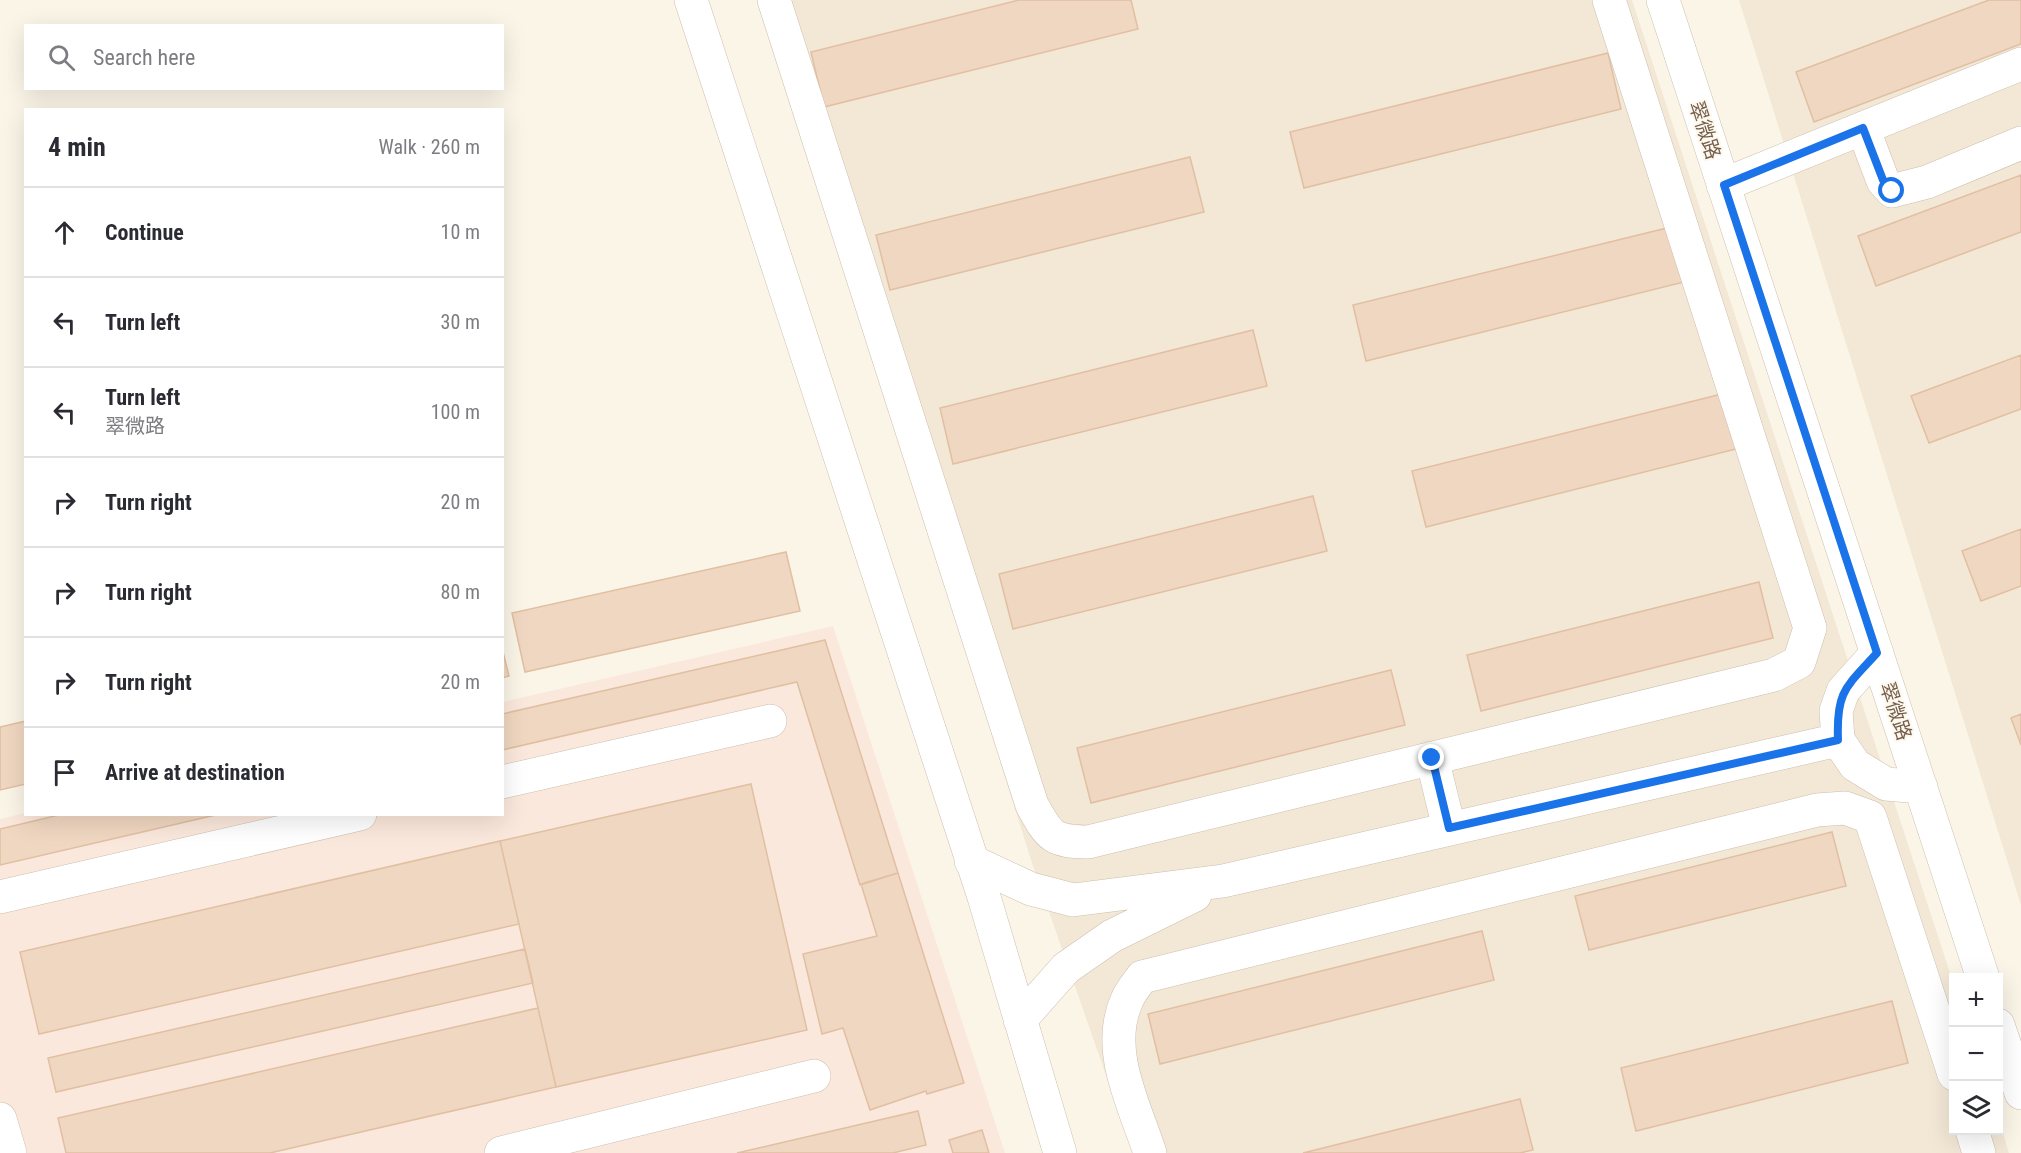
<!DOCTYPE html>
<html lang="en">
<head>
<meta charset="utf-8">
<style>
  :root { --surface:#fff; --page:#f7f7f7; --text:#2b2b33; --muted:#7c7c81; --line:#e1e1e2 }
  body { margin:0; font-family:"Roboto Condensed","Noto Sans SC",sans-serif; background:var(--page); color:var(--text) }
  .controls { position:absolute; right:18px; bottom:18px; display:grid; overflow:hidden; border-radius:0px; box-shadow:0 6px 24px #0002 }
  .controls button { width:54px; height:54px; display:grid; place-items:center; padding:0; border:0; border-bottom:2px solid var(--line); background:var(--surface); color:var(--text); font:30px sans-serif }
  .stop { position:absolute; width:18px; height:18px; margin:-14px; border:4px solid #1a73e8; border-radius:50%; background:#fff }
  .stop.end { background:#1a73e8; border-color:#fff; box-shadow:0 2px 6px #0008 }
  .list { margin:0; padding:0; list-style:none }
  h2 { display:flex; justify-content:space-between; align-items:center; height:78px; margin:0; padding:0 24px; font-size:26px }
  h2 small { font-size:20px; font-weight:400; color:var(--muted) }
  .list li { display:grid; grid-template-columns:39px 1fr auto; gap:18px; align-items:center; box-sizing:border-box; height:90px; padding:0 24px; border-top:2px solid var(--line) }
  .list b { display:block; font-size:22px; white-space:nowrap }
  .list p { margin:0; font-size:20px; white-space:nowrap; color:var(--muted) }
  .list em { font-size:20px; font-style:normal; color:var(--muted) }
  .icon { flex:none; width:33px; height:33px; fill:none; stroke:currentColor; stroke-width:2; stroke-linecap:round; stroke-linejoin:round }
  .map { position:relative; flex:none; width:2021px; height:1153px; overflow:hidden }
  .search { position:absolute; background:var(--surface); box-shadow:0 6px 24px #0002; left:24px; top:24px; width:480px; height:66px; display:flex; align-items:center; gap:15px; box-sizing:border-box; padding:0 21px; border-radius:0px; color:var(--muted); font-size:22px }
  .panel { position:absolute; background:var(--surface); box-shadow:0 6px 24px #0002; left:24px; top:108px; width:480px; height:708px; border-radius:0px }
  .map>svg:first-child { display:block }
</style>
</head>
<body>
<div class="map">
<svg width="2021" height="1153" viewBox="0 0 2021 1153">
  <rect width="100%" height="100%" fill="#fbf5e8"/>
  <!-- residential -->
  <path fill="#f3e8d6" d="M762 0H1632L1953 982 1954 1130H1998L1999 1119 2009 1153H1133L1031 860Z
    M1739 0H2021V905Z"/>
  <!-- commercial -->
  <path fill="#fbe8dc" d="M833 626 1005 1153H0V819L25 813 502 814 503 702Z"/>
  <!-- building -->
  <path fill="#f0d7c1" stroke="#e1bfa2" stroke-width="1.5" d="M1019 0H1131L1138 29 824 107 811 52Z
    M1989 0H2021V44L1814 122 1796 72Z
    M1608 53 1621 109 1304 188 1290 132Z
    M1190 157 1204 212 890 290 876 235Z
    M2021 175V232L1876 286 1858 236Z
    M1671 227 1684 282 1366 361 1353 305Z
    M1253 330 1267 386 953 464 940 408Z
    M2021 355V409L1929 443 1911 396Z
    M1730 392 1744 447 1426 527 1412 471Z
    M1313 496 1327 551 1013 629 999 574Z
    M2021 529V586L1981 601 1962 551Z
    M786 552 800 611 525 672 512 613Z
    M1759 582 1773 638 1481 711 1467 655Z
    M825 640 898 873 860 885 797 682 502 750V714Z
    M502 648 509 676 502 678Z
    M1391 670 1405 725 1091 803 1077 748Z
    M2021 714V745L2011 718Z
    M26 721V784L0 790V727Z
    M751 784 807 1030 556 1087 500 841Z
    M63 814H220L0 865V829Z
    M1832 832 1846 886 1589 950 1575 896Z
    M500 841 519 924 39 1034 20 952Z
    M898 873 964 1083 927 1094 926 1091 870 1110 843 1028 822 1034 803 954 877 936 861 884Z
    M1482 931 1494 980 1160 1064 1148 1014Z
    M525 949 533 983 56 1092 48 1058Z
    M1892 1001 1908 1063 1636 1131 1621 1068Z
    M538 1008 556 1087 270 1153H66L58 1118Z
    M1520 1099 1533 1150 1520 1153H1303Z
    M918 1111 926 1145 893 1153H737Z
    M982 1130 989 1153H953L949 1140Z"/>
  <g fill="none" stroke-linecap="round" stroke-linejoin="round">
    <defs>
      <path id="minor" d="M691 0 984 897 1060 1153
        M774 0 1032 805C1050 837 1051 841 1088 842L1774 675 1799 662 1810 628 1609 0
        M1663 0 1983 978
        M1863 128 1883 181 1892 191 1927 182 2021 143
        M1723 185 2021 64
        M1877 653 1843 691 1836 711 1838 740 1855 765 1886 784 1921 787
        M1432 758 1449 828
        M502 782 770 721
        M971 861 1031 889 1073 900 1223 881 1838 740
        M0 897 360 814
        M1020 1020 1066 968 1112 936 1195 895
        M1998 1025 2021 1093
        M0 1119 10 1153
        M1972 1130 1979 1153
        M501 1153 814 1076
        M1150 1153C1135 1106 1104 1050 1127 1000 1130 992 1137 984 1142 977L1817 810 1845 808 1870 817 1954 1074"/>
    </defs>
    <!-- minor casing -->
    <use href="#minor" stroke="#cdbeae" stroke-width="34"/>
    <!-- minor -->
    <use href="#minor" stroke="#fff" stroke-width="33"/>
  </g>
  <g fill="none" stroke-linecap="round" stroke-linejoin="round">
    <!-- route -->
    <path stroke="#1a73e8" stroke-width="8" d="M1432 758 1449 828 1838 740C1836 691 1846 687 1877 653L1724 185 1863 128 1883 180 1892 191"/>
  </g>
  <g text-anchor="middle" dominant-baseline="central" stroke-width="4.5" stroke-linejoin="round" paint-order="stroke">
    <!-- street labels -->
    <g font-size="20" fill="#745e4d" stroke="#fef9ee">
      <text transform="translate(1705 130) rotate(72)">翠微路</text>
      <text transform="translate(1896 711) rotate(72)">翠微路</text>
    </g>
  </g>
</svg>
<div class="controls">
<button>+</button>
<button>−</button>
<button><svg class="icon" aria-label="layers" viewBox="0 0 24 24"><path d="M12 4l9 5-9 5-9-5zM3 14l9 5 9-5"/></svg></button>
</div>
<div class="stop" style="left:1892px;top:191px"></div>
<div class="stop end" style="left:1432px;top:758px"></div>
<div class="search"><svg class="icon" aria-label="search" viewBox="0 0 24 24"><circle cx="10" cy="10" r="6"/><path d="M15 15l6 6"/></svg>Search here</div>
<section class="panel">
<h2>4 min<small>Walk · 260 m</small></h2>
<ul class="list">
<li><svg class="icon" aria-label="ahead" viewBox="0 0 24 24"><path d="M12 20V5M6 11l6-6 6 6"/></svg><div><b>Continue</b></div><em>10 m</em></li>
<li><svg class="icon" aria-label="left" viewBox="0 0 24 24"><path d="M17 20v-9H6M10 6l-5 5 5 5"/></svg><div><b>Turn left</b></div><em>30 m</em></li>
<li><svg class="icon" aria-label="left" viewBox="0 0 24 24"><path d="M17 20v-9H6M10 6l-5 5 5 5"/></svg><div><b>Turn left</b><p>翠微路</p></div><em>100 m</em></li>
<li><svg class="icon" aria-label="right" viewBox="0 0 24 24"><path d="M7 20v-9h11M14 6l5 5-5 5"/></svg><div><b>Turn right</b></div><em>20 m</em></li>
<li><svg class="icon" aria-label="right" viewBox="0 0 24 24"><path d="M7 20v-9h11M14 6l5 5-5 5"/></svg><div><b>Turn right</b></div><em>80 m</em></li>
<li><svg class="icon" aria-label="right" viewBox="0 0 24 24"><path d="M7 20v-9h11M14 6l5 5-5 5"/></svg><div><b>Turn right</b></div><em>20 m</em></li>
<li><svg class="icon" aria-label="arrive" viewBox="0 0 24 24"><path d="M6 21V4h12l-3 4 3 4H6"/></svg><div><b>Arrive at destination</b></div></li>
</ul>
</section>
</div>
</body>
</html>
